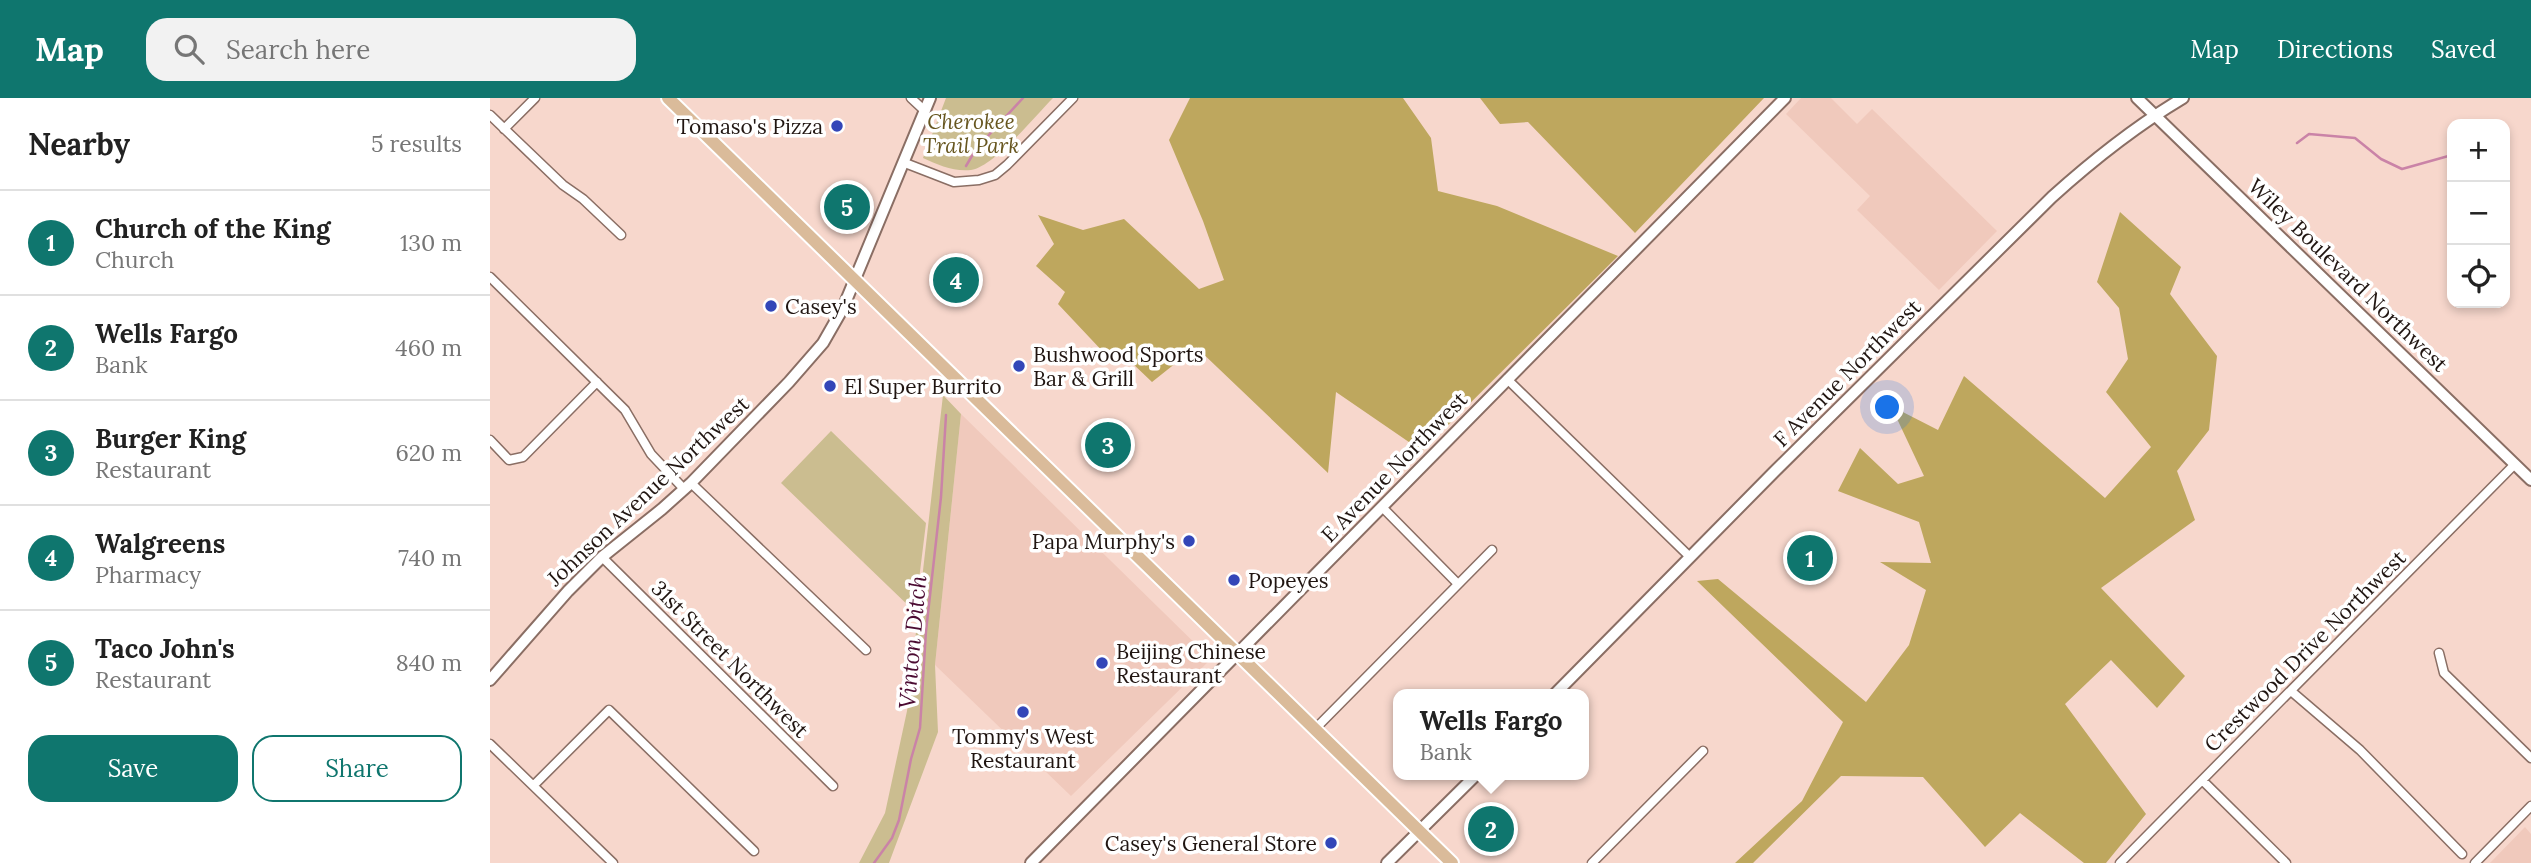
<!DOCTYPE html>
<html lang="en">
<head>
<meta charset="utf-8">
<style>
  :root { --surface:#fff; --page:#f2f2f2; --text:#222; --muted:#767676; --line:#e0e0e0; --accent:#0f766e }
  body { margin:0; font-family:Lora,serif; background:var(--page); color:var(--text) }
  .controls { position:absolute; right:21px; top:21px; display:grid; overflow:hidden; border-radius:14px; box-shadow:0 4px 10px #0003 }
  .controls button { width:63px; height:63px; display:grid; place-items:center; padding:0; border:0; border-bottom:2px solid var(--line); background:var(--surface); color:var(--text); font:35px sans-serif }
  .you { position:absolute; left:1398px; top:310px; width:24px; height:24px; margin:-18px; border:5px solid #fff; border-radius:50%; background:#1a73e8; box-shadow:0 0 0 10px #1a73e833 }
  .badge { display:grid; place-items:center; width:46px; height:46px; border-radius:50%; background:var(--accent); color:#fff; font-size:23px; font-weight:700 }
  .pin { position:absolute; translate:-50% -50%; border:4px solid #fff; box-shadow:0 2px 7px #0006 }
  .popup { position:absolute; left:903px; top:591px; width:196px; height:91px; box-sizing:border-box; display:grid; place-content:center; border-radius:14px; background:var(--surface); filter:drop-shadow(0 2px 5px #0005); font-size:23px; white-space:nowrap; color:var(--muted) }
  .popup b { font-size:26px; color:var(--text) }
  .popup::after { content:''; position:absolute; left:50%; top:100%; margin-left:-14px; border:14px solid transparent; border-top-color:var(--surface) }
  .list { margin:0; padding:0; list-style:none }
  h2 { display:flex; justify-content:space-between; align-items:center; height:91px; margin:0; padding:0 28px; font-size:30px }
  h2 small { font-size:23px; font-weight:400; color:var(--muted) }
  .list li { display:grid; grid-template-columns:46px 1fr auto; gap:21px; align-items:center; box-sizing:border-box; height:105px; padding:0 28px; border-top:2px solid var(--line) }
  .list b { display:block; font-size:26px; white-space:nowrap }
  .list p { margin:0; font-size:23px; white-space:nowrap; color:var(--muted) }
  .list em { font-size:23px; font-style:normal; color:var(--muted) }
  .actions { display:flex; gap:14px; padding:21px 28px }
  .actions a { flex:1; padding:16px 0; border:2px solid var(--accent); border-radius:21px; text-align:center; font-size:24px; color:var(--accent) }
  .actions .main { background:var(--accent); color:#fff }
  .icon { flex:none; width:38px; height:38px; fill:none; stroke:currentColor; stroke-width:2; stroke-linecap:round; stroke-linejoin:round }
  .map { position:relative; flex:none; width:2041px; height:765px; overflow:hidden }
  header { display:flex; align-items:center; gap:42px; box-sizing:border-box; height:98px; padding:0 35px; background:var(--accent); color:#fff }
  header strong { font-size:33px }
  nav { display:flex; gap:38px; margin-inline-start:auto; font-size:24px }
  .search { width:490px; height:63px; background:var(--page); display:flex; align-items:center; gap:18px; box-sizing:border-box; padding:0 24px; border-radius:21px; color:var(--muted); font-size:26px }
  main { display:flex }
  aside { flex:1; background:var(--surface) }
  .map>svg:first-child { display:block }
</style>
</head>
<body>
<header>
<strong>Map</strong>
<div class="search"><svg class="icon" aria-label="search" viewBox="0 0 24 24"><circle cx="10" cy="10" r="6"/><path d="M15 15l6 6"/></svg>Search here</div>
<nav><a>Map</a><a>Directions</a><a>Saved</a></nav>
</header>
<main>
<aside>
<h2>Nearby<small>5 results</small></h2>
<ul class="list">
<li><span class="badge">1</span><div><b>Church of the King</b><p>Church</p></div><em>130 m</em></li>
<li><span class="badge">2</span><div><b>Wells Fargo</b><p>Bank</p></div><em>460 m</em></li>
<li><span class="badge">3</span><div><b>Burger King</b><p>Restaurant</p></div><em>620 m</em></li>
<li><span class="badge">4</span><div><b>Walgreens</b><p>Pharmacy</p></div><em>740 m</em></li>
<li><span class="badge">5</span><div><b>Taco John's</b><p>Restaurant</p></div><em>840 m</em></li>
</ul>
<div class="actions"><a class="main">Save</a><a>Share</a></div>
</aside>
<div class="map">
<svg width="2041" height="765" viewBox="0 0 2041 765">
  <rect width="100%" height="100%" fill="#f7d7cc"/>
  <!-- built -->
  <path fill="#f0c9bc" d="M1311 0H1341L1367 26 1382 11 1507 133 1449 192 1367 112 1380 98 1296 16Z
    M471 316 721 561 581 698 445 567Z
    M2035 729 2041 736V765H2000Z"/>
  <!-- green -->
  <path fill="#cbbd90" d="M456 0H563C545 18 505 68 481 72 464 74 448 67 433 60Z
    M453 297 471 316 445 567 448 634 399 765H369L395 715 417 613Z
    M341 333 436 425 425 514 291 385Z"/>
  <!-- forest -->
  <path fill="#bea75e" d="M700 0H913L941 40 948 93 1007 108 1128 158 932 353 846 294 838 375 706 249 662 284 641 264 616 257 568 206 575 194 546 168 564 146 548 117 593 132 634 121 709 191 734 182 713 123 679 42Z
    M990 0H1274L1145 135 1038 24 1010 26Z
    M1630 114 1691 169 1680 196 1727 258 1719 332 1687 373 1705 422 1611 490 1695 578 1667 610 1621 562 1575 606 1656 716 1616 765H1594L1530 715 1495 749 1433 679 1351 678 1263 765H1245L1312 703 1353 624 1207 483 1228 481 1376 604 1419 547 1436 492 1390 464 1441 465 1429 424 1348 393 1370 350 1408 386 1434 378 1401 308 1448 332 1474 278 1615 400 1661 349 1616 294 1638 261 1629 210 1607 184Z"/>
  <g fill="none" stroke-linecap="round" stroke-linejoin="round">
    <!-- stream -->
    <path stroke="#ca83a7" stroke-width="2.5" d="M1807 45 1819 36 1865 40 1891 61 1912 71 1962 57
      M476 68 486 51 533 0
      M384 765 402 740 409 722 421 661 430 630 436 533 451 399 456 317"/>
    <defs>
      <path id="street" d="M421 0 435 13
        M0 17 73 87 93 101 131 137
        M14 31 45 0
        M415 65 464 84 489 82 505 77 517 67 583 0
        M0 179 135 312 161 356 194 391
        M1017 281 1200 459
        M0 342 19 362 33 359 107 284
        M201 385 376 552
        M892 409 968 486
        M112 459 343 688
        M1949 555 1954 575 2041 660
        M1801 593 1870 652 1972 756
        M825 631 1002 452
        M0 646 123 765
        M1712 682 1796 765
        M44 687 119 612 264 753
        M1102 765 1213 653
        M1630 765 2025 366
        M1985 765 2041 708"/>
      <path id="secondary" d="M1647 0 2041 382
        M0 582 78 493 112 459 172 411 201 385 299 284 333 245 353 210 440 0
        M1065 596 1284 374 1562 99C1603 62 1646 28 1693 0
        M541 765 1295 0
        M897 765 986 677"/>
      <path id="primary" d="M178 0 962 765"/>
    </defs>
    <!-- street casing -->
    <use href="#street" stroke="#8a6e64" stroke-width="11"/>
    <!-- secondary casing -->
    <use href="#secondary" stroke="#8a6e64" stroke-width="14"/>
    <!-- primary casing -->
    <use href="#primary" stroke="#fff" stroke-width="16"/>
    <!-- street -->
    <use href="#street" stroke="#fff" stroke-width="8"/>
    <!-- secondary -->
    <use href="#secondary" stroke="#fff" stroke-width="10"/>
    <!-- primary -->
    <use href="#primary" stroke="#dabb9a" stroke-width="12"/>
  </g>
  <!-- markers -->
  <g fill="#3346b8" stroke="#fff" stroke-width="2.5">
    <circle cx="347" cy="28" r="7"/>
    <circle cx="281" cy="208" r="7"/>
    <circle cx="529" cy="268" r="7"/>
    <circle cx="340" cy="288" r="7"/>
    <circle cx="699" cy="443" r="7"/>
    <circle cx="744" cy="482" r="7"/>
    <circle cx="612" cy="565" r="7"/>
    <circle cx="533" cy="614" r="7"/>
    <circle cx="841" cy="745" r="7"/>
  </g>
  <g text-anchor="middle" dominant-baseline="central" stroke-width="7" stroke-linejoin="round" paint-order="stroke">
    <!-- park labels -->
    <g font-size="21" font-style="italic" fill="#67561f" stroke="#fff">
      <text x="481" y="23">Cherokee<tspan x="481" dy="24">Trail Park</tspan></text>
    </g>
    <!-- poi labels -->
    <g font-size="21" fill="#201511" stroke="#fff" text-anchor="start">
      <text x="333" y="28" text-anchor="end">Tomaso's Pizza</text>
      <text x="295" y="208">Casey's</text>
      <text x="543" y="256">Bushwood Sports<tspan x="543" dy="24">Bar &amp; Grill</tspan></text>
      <text x="354" y="288">El Super Burrito</text>
      <text x="685" y="443" text-anchor="end">Papa Murphy's</text>
      <text x="758" y="482">Popeyes</text>
      <text x="626" y="553">Beijing Chinese<tspan x="626" dy="24">Restaurant</tspan></text>
      <text x="533" y="638" text-anchor="middle">Tommy's West<tspan x="533" dy="24">Restaurant</tspan></text>
      <text x="827" y="745" text-anchor="end">Casey's General Store</text>
    </g>
    <!-- street labels -->
    <g font-size="21" fill="#201511" stroke="#fff">
      <text transform="translate(1858 177) rotate(44)">Wiley Boulevard Northwest</text>
      <text transform="translate(1357 275) rotate(-45)">F Avenue Northwest</text>
      <text transform="translate(904 369) rotate(-46)">E Avenue Northwest</text>
      <text transform="translate(158 393) rotate(-43)">Johnson Avenue Northwest</text>
      <text transform="translate(1815 553) rotate(-45)">Crestwood Drive Northwest</text>
      <text transform="translate(240 561) rotate(45)">31st Street Northwest</text>
    </g>
    <!-- water labels -->
    <g font-size="23" font-style="italic" fill="#4c0c33" stroke="#fff">
      <text transform="translate(422 544) rotate(-85)">Vinton Ditch</text>
    </g>
  </g>
</svg>
<div class="controls">
<button>+</button>
<button>−</button>
<button><svg class="icon" aria-label="locate" viewBox="0 0 24 24"><circle cx="12" cy="12" r="6"/><path d="M12 2v4M12 18v4M2 12h4M18 12h4"/></svg></button>
</div>
<div class="you"></div>
<div class="pin badge" style="left:1320px;top:460px">1</div>
<div class="pin badge" style="left:1001px;top:731px">2</div>
<div class="popup"><b>Wells Fargo</b>Bank</div>
<div class="pin badge" style="left:618px;top:347px">3</div>
<div class="pin badge" style="left:466px;top:182px">4</div>
<div class="pin badge" style="left:357px;top:109px">5</div>
</div>
</main>
</body>
</html>
